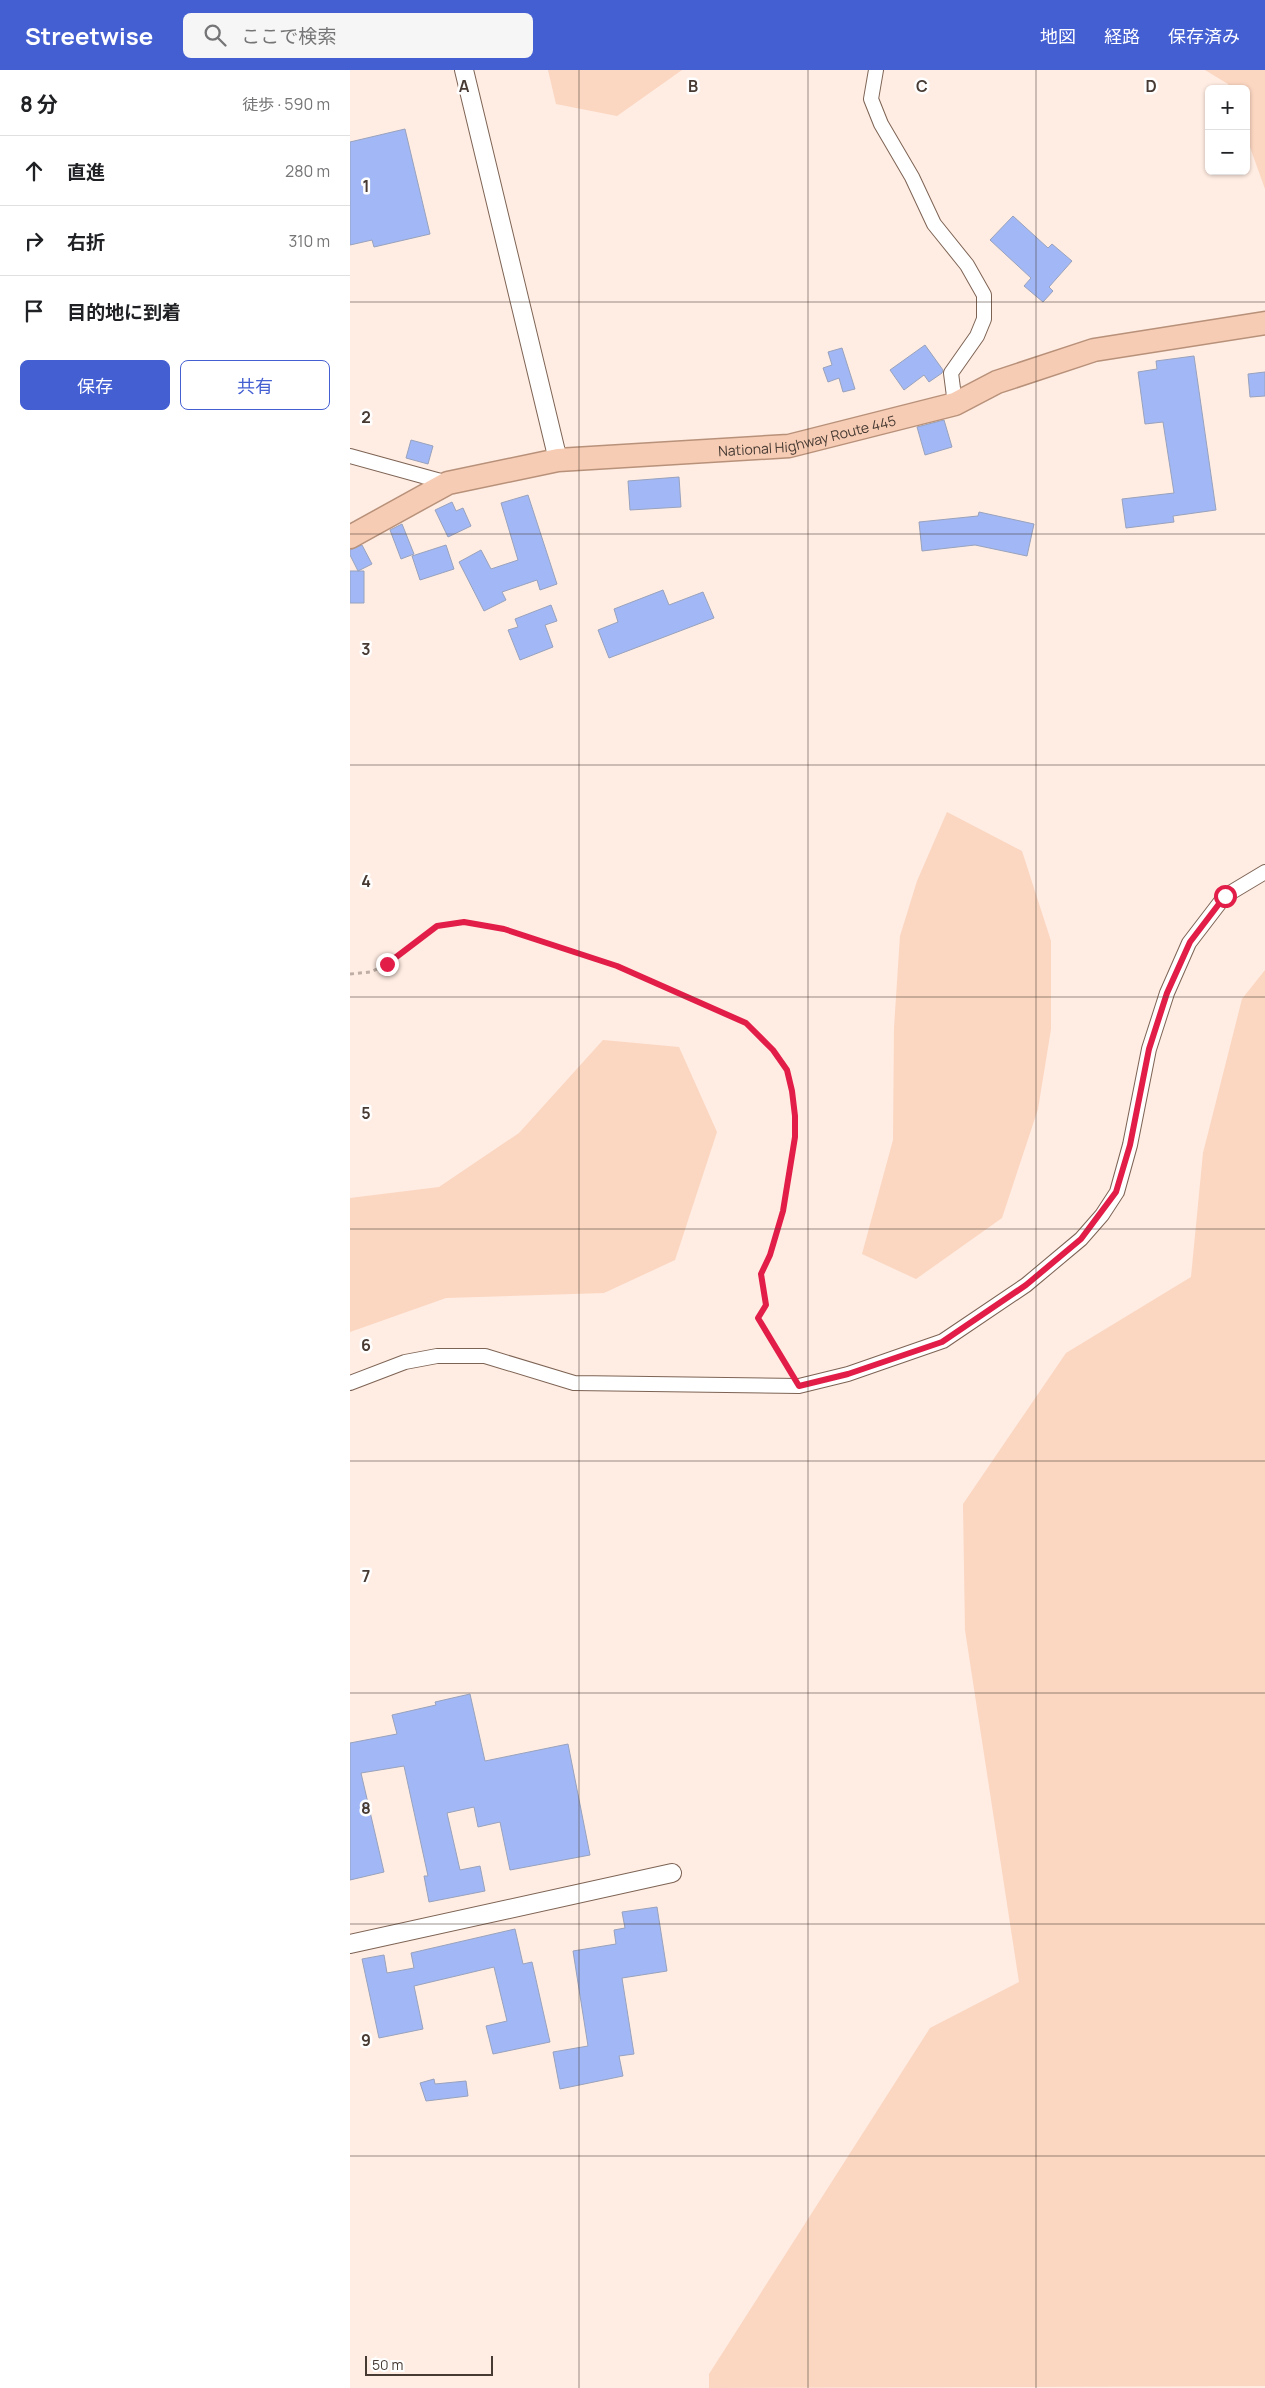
<!DOCTYPE html>
<html lang="ja">
<head>
<meta charset="utf-8">
<style>
  :root { --surface:#fff; --page:#f6f6f6; --text:#202124; --muted:#757577; --line:#e0e0e0; --accent:#445fd2 }
  body { margin:0; font-family:Manrope,"Noto Sans JP",sans-serif; background:var(--page); color:var(--text) }
  .controls { position:absolute; right:15px; top:15px; display:grid; overflow:hidden; border-radius:8px; box-shadow:0 1px 4px #0004 }
  .controls button { width:45px; height:45px; display:grid; place-items:center; padding:0; border:0; border-bottom:1px solid var(--line); background:var(--surface); color:var(--text); font:25px sans-serif }
  .scale { position:absolute; left:15px; bottom:12px; width:128px; box-sizing:border-box; padding-left:5px; border:2px solid #463a33; border-top:0; font-size:14px; line-height:18px; white-space:nowrap; color:#463a33; -webkit-text-stroke:4px #fefefe; paint-order:stroke }
  .stop { position:absolute; width:15px; height:15px; margin:-11px; border:4px solid #e11d48; border-radius:50%; background:#fff }
  .stop.end { background:#e11d48; border-color:#fff; box-shadow:0 1px 5px #0008 }
  .list { margin:0; padding:0; list-style:none }
  h2 { display:flex; justify-content:space-between; align-items:center; height:65px; margin:0; padding:0 20px; font-size:21px }
  h2 small { font-size:16px; font-weight:400; color:var(--muted) }
  .list li { display:grid; grid-template-columns:32px 1fr auto; gap:15px; align-items:center; box-sizing:border-box; height:70px; padding:0 20px; border-top:1px solid var(--line) }
  .list b { display:block; font-size:19px; white-space:nowrap }
  .list em { font-size:16px; font-style:normal; color:var(--muted) }
  .actions { display:flex; gap:10px; padding:15px 20px }
  .actions a { flex:1; padding:11px 0; border:1px solid var(--accent); border-radius:8px; text-align:center; font-size:18px; color:var(--accent) }
  .actions .main { background:var(--accent); color:#fff }
  .icon { flex:none; width:28px; height:28px; fill:none; stroke:currentColor; stroke-width:2; stroke-linecap:round; stroke-linejoin:round }
  .map { position:relative; flex:none; width:915px; height:2318px; overflow:hidden }
  header { display:flex; align-items:center; gap:30px; box-sizing:border-box; height:70px; padding:0 25px; background:var(--accent); color:#fff }
  header strong { font-size:24px }
  nav { display:flex; gap:28px; margin-inline-start:auto; font-size:18px }
  .search { width:350px; height:45px; background:var(--page); display:flex; align-items:center; gap:12px; box-sizing:border-box; padding:0 18px; border-radius:8px; color:var(--muted); font-size:19px }
  main { display:flex }
  aside { flex:1; background:var(--surface) }
  .map>svg:first-child { display:block }
</style>
</head>
<body>
<header>
<strong>Streetwise</strong>
<div class="search"><svg class="icon" aria-label="search" viewBox="0 0 24 24"><circle cx="10" cy="10" r="6"/><path d="M15 15l6 6"/></svg>ここで検索</div>
<nav><a>地図</a><a>経路</a><a>保存済み</a></nav>
</header>
<main>
<aside>
<h2>8 分<small>徒歩 · 590 m</small></h2>
<ul class="list">
<li><svg class="icon" aria-label="ahead" viewBox="0 0 24 24"><path d="M12 20V5M6 11l6-6 6 6"/></svg><div><b>直進</b></div><em>280 m</em></li>
<li><svg class="icon" aria-label="right" viewBox="0 0 24 24"><path d="M7 20v-9h11M14 6l5 5-5 5"/></svg><div><b>右折</b></div><em>310 m</em></li>
<li><svg class="icon" aria-label="arrive" viewBox="0 0 24 24"><path d="M6 21V4h12l-3 4 3 4H6"/></svg><div><b>目的地に到着</b></div></li>
</ul>
<div class="actions"><a class="main">保存</a><a>共有</a></div>
</aside>
<div class="map">
<svg width="915" height="2318" viewBox="0 0 915 2318">
  <rect width="100%" height="100%" fill="#ffece2"/>
  <!-- green -->
  <path fill="#fbd6c1" d="M198 0H332L267 46 206 34Z
    M855 0H915V119L896 66V19H880L878 14Z
    M597 742 672 781 701 871V959L688 1039 652 1148 566 1209 512 1184 543 1070 544 958 550 866 567 811Z
    M915 900V2316L359 2318V2304L580 1958 669 1912 615 1560 613 1434 716 1283 841 1207 853 1083 892 929Z
    M253 970 329 977 367 1062 325 1190 254 1223 96 1228 0 1262V1128L89 1117 169 1063Z"/>
  <!-- building -->
  <path fill="#a2b8f6" stroke="#98a2bd" d="M55 59 80 164 24 177 22 170 0 175V72Z
    M663 146 698 178 702 174 722 191 699 217 703 221 693 232 674 216 681 208 640 170Z
    M575 275 593 300 592 303 579 312 574 305 554 320 540 300Z
    M492 278 505 319 493 322 489 308 478 312 473 298 482 295 478 282Z
    M844 286 866 440 823 446 824 452 776 458 772 429 824 423 813 352 795 354 788 302 807 299 806 291Z
    M915 302V326L900 327 898 304Z
    M594 350 602 377 575 385 567 357Z
    M61 370 83 376 78 394 56 388Z
    M329 407 331 437 280 440 278 411Z
    M178 425 207 514 190 520 187 510 152 522 156 530 134 541 109 492 131 480 141 499 168 490 151 433Z
    M102 432 106 441 113 438 121 456 98 467 85 440Z
    M629 442 684 454 677 486 625 475 572 481 569 452 628 446Z
    M52 454 64 484 51 489 40 460Z
    M12 475 22 494 8 501 0 485V480Z
    M96 475 104 499 70 510 62 486Z
    M0 501H14V533H0Z
    M313 520 319 535 353 522 364 548 259 588 248 560 268 552 264 539Z
    M201 535 207 551 195 555 203 577 170 590 158 560 168 557 165 549Z
    M120 1624 135 1691 218 1674 240 1785 160 1800 150 1752 128 1757 124 1737 97 1743 110 1800 130 1796 135 1821 79 1832 74 1806H78L54 1696 11 1703 34 1802 0 1810V1673L47 1664 42 1645 86 1635 85 1632Z
    M307 1837 317 1901 272 1908 284 1984 269 1986 273 2006 210 2019 203 1982 238 1976 223 1881 266 1874 264 1860 275 1858 272 1842Z
    M165 1859 173 1894 182 1892 200 1972 143 1984 136 1956 157 1951 144 1897 64 1916 73 1959 29 1968 12 1889 34 1885 37 1903 64 1898 61 1883Z
    M84 2009 85 2014 116 2011 118 2026 76 2031 70 2013Z"/>
  <g fill="none" stroke-linecap="round" stroke-linejoin="round">
    <defs>
      <path id="minor" d="M526 0 521 29 531 54 562 107 584 154 617 195 634 225V249L627 266 601 303 605 334
        M0 386 98 413
        M0 1313 55 1292 87 1286H135L224 1313 449 1316 498 1304 593 1271 676 1215 731 1169 752 1145 767 1122 780 1075 799 979 817 923 839 873 875 826 915 802"/>
      <path id="tertiary" d="M114 0 208 390
        M0 1874 322 1803"/>
      <g id="trunk">
        <path id="s1" d="M0 467 98 413 208 390 439 376 605 334 647 312 744 280 915 253"/>
      </g>
    </defs>
    <!-- minor casing -->
    <use href="#minor" stroke="#7d6354" stroke-width="16"/>
    <!-- tertiary casing -->
    <use href="#tertiary" stroke="#7d6354" stroke-width="20"/>
    <!-- trunk casing -->
    <use href="#trunk" stroke="#b8917a" stroke-width="25"/>
    <!-- path -->
    <path stroke="#beaea5" stroke-width="3" stroke-dasharray="4 4" stroke-linecap="butt" d="M0 904 21 902 37 894 87 856 114 852 154 859 267 897 396 953 423 980 437 1000 442 1021 445 1046V1067L433 1141 420 1185 411 1204 416 1235 408 1248 440 1301"/>
    <!-- minor -->
    <use href="#minor" stroke="#fff" stroke-width="14"/>
    <!-- tertiary -->
    <use href="#tertiary" stroke="#fff" stroke-width="18"/>
    <!-- trunk -->
    <use href="#trunk" stroke="#f7ccb4" stroke-width="22"/>
  </g>
  <g fill="none" stroke-linecap="round" stroke-linejoin="round">
    <!-- route -->
    <path stroke="#e11d48" stroke-width="6" d="M37 894 87 856 114 852 154 859 267 896 396 953 423 980 437 1000 442 1021 445 1046V1067L433 1141 420 1185 411 1204 416 1235 408 1248 449 1316 498 1304 592 1272 676 1215 731 1169 766 1122 780 1075 799 979 817 923 840 872 875 826"/>
  </g>
  <!-- grid -->
  <path fill="none" stroke="#463a33" stroke-width="1" stroke-opacity="0.55" d="M229 0V2318M458 0V2318M686 0V2318M0 232H915M0 464H915M0 695H915M0 927H915M0 1159H915M0 1391H915M0 1623H915M0 1854H915M0 2086H915"/>
  <g text-anchor="middle" dominant-baseline="central" stroke-width="5" stroke-linejoin="round" paint-order="stroke">
    <!-- street labels -->
    <g font-size="14" fill="#463a33" stroke="#fefefe">
      <text stroke="none"><textPath href="#s1" startOffset="475">National Highway Route 445</textPath></text>
    </g>
  </g>
  <g font-size="16" text-anchor="middle" font-weight="bold" fill="#463a33" stroke="#fefefe" stroke-width="5" stroke-linejoin="round" paint-order="stroke">
    <text x="114" y="22">A</text>
    <text x="343" y="22">B</text>
    <text x="572" y="22">C</text>
    <text x="801" y="22">D</text>
    <text x="16" y="122">1</text>
    <text x="16" y="353">2</text>
    <text x="16" y="585">3</text>
    <text x="16" y="817">4</text>
    <text x="16" y="1049">5</text>
    <text x="16" y="1281">6</text>
    <text x="16" y="1512">7</text>
    <text x="16" y="1744">8</text>
    <text x="16" y="1976">9</text>
  </g>
</svg>
<div class="controls">
<button>+</button>
<button>−</button>
</div>
<div class="scale">50 m</div>
<div class="stop" style="left:875px;top:826px"></div>
<div class="stop end" style="left:37px;top:894px"></div>
</div>
</main>
</body>
</html>
